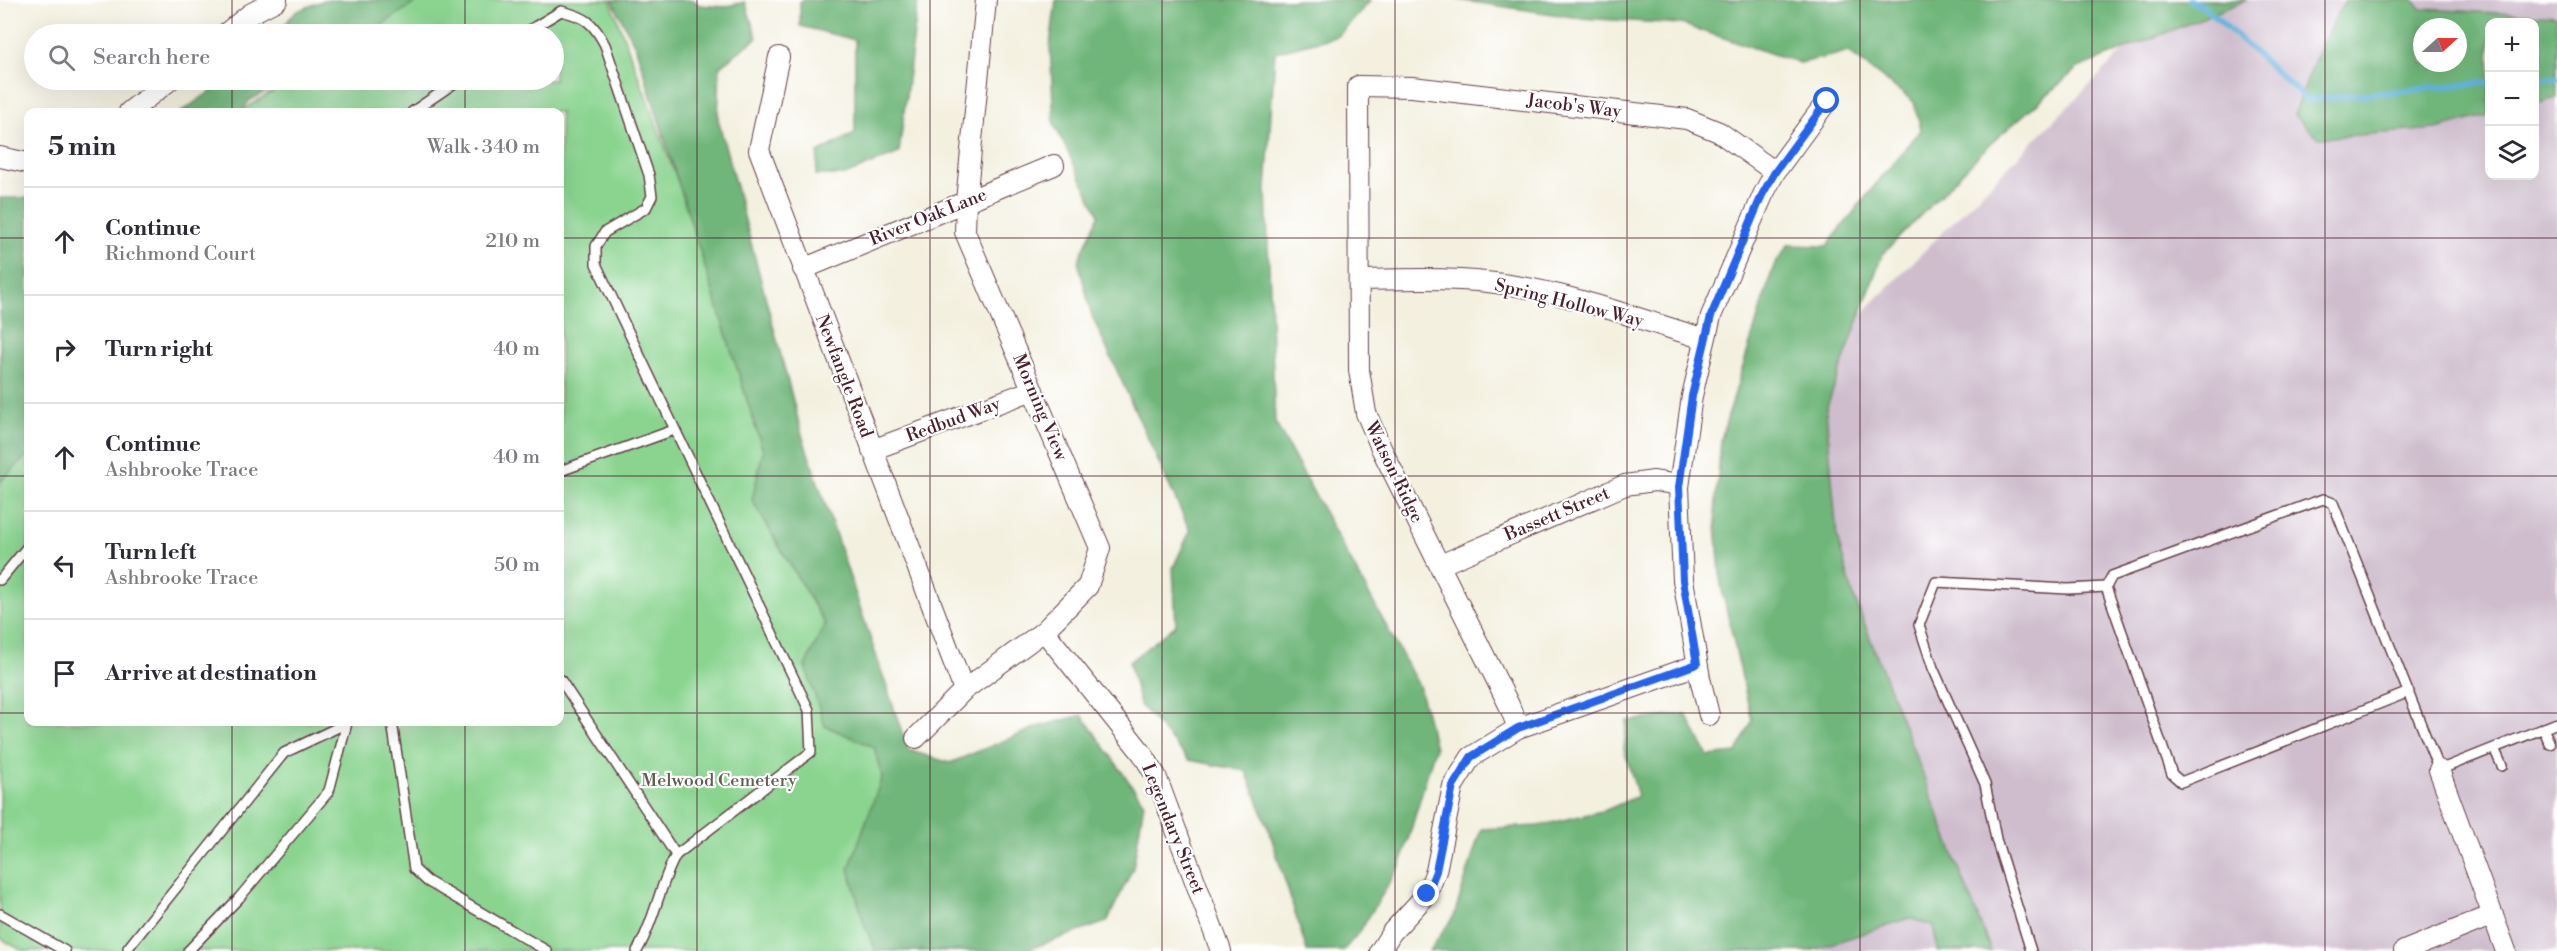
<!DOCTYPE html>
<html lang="en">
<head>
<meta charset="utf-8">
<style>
  :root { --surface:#fff; --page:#f2f2f3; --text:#2b2b33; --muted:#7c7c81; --line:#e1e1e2 }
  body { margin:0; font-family:"Libre Bodoni",serif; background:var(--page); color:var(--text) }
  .controls { position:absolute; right:18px; top:18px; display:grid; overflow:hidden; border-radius:12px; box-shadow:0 6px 24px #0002 }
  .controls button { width:54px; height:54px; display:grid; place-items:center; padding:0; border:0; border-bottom:2px solid var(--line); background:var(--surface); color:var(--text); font:30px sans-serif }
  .compass { position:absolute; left:2413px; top:18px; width:54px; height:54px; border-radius:50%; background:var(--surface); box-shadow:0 6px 24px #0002; rotate:69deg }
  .stop { position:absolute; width:18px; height:18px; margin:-14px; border:4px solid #2563eb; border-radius:50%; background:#fff }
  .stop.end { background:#2563eb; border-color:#fff; box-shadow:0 2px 6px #0008 }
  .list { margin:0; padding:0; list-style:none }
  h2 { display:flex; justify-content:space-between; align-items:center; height:78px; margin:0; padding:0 24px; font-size:26px }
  h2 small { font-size:20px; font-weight:400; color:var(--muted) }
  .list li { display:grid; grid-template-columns:39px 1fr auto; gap:18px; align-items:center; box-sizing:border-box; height:108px; padding:0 24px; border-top:2px solid var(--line) }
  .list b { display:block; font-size:22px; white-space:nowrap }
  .list p { margin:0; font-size:20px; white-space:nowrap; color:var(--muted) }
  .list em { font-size:20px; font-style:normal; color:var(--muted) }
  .icon { flex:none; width:33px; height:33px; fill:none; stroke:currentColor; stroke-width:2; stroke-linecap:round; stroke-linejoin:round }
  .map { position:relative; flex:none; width:2557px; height:951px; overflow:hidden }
  .search { position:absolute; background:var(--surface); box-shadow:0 6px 24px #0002; left:24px; top:24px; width:540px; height:66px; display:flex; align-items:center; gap:15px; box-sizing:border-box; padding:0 21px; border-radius:33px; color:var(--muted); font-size:22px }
  .panel { position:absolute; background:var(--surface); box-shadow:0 6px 24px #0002; left:24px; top:108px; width:540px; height:618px; border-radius:12px }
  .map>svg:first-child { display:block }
</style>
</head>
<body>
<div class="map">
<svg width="2557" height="951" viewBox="0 0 2557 951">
  <rect width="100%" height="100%" fill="#fff"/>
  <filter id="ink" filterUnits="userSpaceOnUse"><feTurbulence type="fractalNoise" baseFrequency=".0167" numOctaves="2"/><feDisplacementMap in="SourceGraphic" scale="12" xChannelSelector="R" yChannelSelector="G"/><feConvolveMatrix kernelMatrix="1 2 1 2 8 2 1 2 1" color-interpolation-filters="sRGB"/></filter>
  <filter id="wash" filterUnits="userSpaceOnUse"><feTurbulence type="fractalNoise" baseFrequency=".008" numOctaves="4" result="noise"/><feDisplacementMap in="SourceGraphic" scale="24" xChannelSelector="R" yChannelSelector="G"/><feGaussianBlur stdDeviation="1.35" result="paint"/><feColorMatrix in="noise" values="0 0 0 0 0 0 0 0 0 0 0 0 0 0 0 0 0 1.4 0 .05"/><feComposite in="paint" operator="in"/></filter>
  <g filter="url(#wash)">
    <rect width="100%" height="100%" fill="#f3f0df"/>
    <!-- industrial -->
    <path fill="#cfbdce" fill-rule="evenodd" d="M2174 0H2557V951H1751L1924 889 1744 432ZM2490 22H2534V176H2490ZM2422 27H2458V63H2422Z"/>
    <!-- green -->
    <path fill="#8ad490" stroke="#6a7a5e" stroke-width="1.5" d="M418 0H610L965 951H23L0 938V338L28 246V722H560V112H239L292 80H554V34H363Z"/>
    <!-- forest -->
    <path fill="#6fb67a" stroke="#5c6a52" stroke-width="1.5" fill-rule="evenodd" d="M324 0H419L368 34H277L295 12Z
      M612 0H694L699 5 723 7 745 2 757 38 720 66 718 119 803 438 908 750 950 763 1037 727 1082 715 1144 803 1133 868 1107 922 1023 951H876L865 927 849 869 882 777 874 747 825 726 805 666 825 624 752 500 763 451 636 48Z
      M803 0H918L899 153 845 175H816L818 153 855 133V40L800 26V2Z
      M1056 0H1371L1338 36 1275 52 1266 190 1275 422 1419 686 1435 748 1401 864 1360 931 1343 951H1307L1269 830 1246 771 1189 760 1140 705 1129 662 1176 625 1173 568 1190 531 1092 316 1078 261 1099 215 1054 124 1050 45Z
      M1458 0H2247L2078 68 1989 145 1882 255 1826 409 1837 537 1853 594 1991 951H1938L1933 926 1909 918 1810 951H1429L1454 916 1481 829 1538 826 1606 810 1638 796 1624 749 1627 721 1686 714 1708 756 1736 753 1752 721 1721 586 1715 513 1721 439 1773 268 1788 245 1827 246 1875 185 1921 130 1914 102 1848 52 1800 63 1681 24 1580 18Z
      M2345 0H2413L2422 9 2557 16V98L2535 104 2534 22H2490L2489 115 2436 129 2319 138 2294 115 2319 49ZM2422 27H2458V63H2422Z
      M227 80H287L250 100 240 112H181Z
      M0 198H28V455L0 482Z"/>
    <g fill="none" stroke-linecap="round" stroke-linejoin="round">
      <!-- stream -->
      <path stroke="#62b2dd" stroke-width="6" d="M2190 0 2207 9 2307 100 2490 82
        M2534 80 2557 78"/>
    </g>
  </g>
  <g filter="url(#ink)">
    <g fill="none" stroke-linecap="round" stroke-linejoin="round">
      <defs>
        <path id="lane" d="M523 34 561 11C586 17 593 22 605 45L649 175 652 196 646 208 605 232 596 246V264L809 710 811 752 676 855C659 885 655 921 637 951
          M412 112 459 80
          M560 471 674 430
          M0 580 28 546
          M560 679 676 855
          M2409 692 2181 782 2172 774 2106 587 2112 576 2323 499 2333 503 2439 770 2557 723
          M392 722 414 869 427 881 547 951
          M2543 728 2550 744
          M2494 748 2502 766
          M0 914 65 951
          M128 951V948L284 753 347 723 329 791 239 898 188 951
          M2031 951 1996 839 1985 784 1933 668 1919 625 1936 582 2068 589 2106 587"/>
        <path id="street" d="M225 34 250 14 277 0
          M779 57 759 150 964 690
          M129 112 170 80
          M0 157 28 163
          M803 269 1054 165
          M1359 280C1410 279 1460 277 1510 285 1572 294 1645 321 1705 339
          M872 450 1033 390
          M1440 565 1625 485 1654 481 1679 485
          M1044 631 1142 753 1156 776 1221 951
          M1709 715 1700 678 1683 580 1679 487 1692 396 1711 316 1763 195 1775 172 1827 101
          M1518 728 1509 705 1382 450 1366 413 1359 370 1358 86 1412 87 1687 119 1719 132 1775 172
          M916 738 964 690 1044 631 1088 586 1100 548 965 232 966 201 986 0
          M2439 770 2506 951
          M1380 951 1392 932 1427 894 1436 871 1453 786 1471 757 1518 728 1697 665
          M2404 951 2493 915"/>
      </defs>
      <!-- lane casing -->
      <use href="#lane" stroke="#633e46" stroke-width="12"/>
      <!-- street casing -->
      <use href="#street" stroke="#633e46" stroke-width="22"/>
      <!-- lane -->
      <use href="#lane" stroke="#fff" stroke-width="9"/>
      <!-- street -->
      <use href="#street" stroke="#fff" stroke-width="20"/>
    </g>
  </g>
  <g fill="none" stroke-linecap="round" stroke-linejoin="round" filter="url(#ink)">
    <!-- route -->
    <path stroke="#2563eb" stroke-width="8" d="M1427 894 1436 871 1453 786 1471 757 1518 728 1697 664 1683 580 1679 487 1692 396 1711 316 1762 195 1775 172 1827 101"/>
  </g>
  <!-- grid -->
  <path fill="none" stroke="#4a1f2b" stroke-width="1.5" stroke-opacity="0.55" d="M232 0V34M465 0V34M697 0V951M930 0V951M1162 0V951M1395 0V951M1627 0V951M1860 0V951M2092 0V951M2325 0V951M232 80V112M465 80V112M0 238H28M560 238H2557M0 476H28M560 476H2557M0 713H28M560 713H2557M232 722V951M465 722V951"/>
  <g text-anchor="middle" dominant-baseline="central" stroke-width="4.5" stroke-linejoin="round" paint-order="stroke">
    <!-- street labels -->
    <g font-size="18" fill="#4a1f2b" stroke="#fff">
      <text transform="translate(1574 106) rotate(7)">Jacob's Way</text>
      <text transform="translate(928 217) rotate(-22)">River Oak Lane</text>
      <text transform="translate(1569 303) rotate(14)">Spring Hollow Way</text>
      <text transform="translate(844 376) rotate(69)">Newfangle Road</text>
      <text transform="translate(1040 407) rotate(67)">Morning View</text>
      <text transform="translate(953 420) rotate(-20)">Redbud Way</text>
      <text transform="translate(1394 472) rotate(64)">Watson Ridge</text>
      <text transform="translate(1557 514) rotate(-23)">Bassett Street</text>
      <text transform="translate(1173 829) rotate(68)">Legendary Street</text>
    </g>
    <!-- park labels -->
    <g font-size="18" fill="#605e4e" stroke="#fff">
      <text x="719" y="780">Melwood Cemetery</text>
    </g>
  </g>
</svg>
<div class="controls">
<button>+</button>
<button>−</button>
<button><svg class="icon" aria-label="layers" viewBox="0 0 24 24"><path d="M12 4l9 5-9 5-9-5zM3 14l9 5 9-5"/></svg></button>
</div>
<svg class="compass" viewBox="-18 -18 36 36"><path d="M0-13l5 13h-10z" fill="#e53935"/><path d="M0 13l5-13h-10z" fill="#7c7c81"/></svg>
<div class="stop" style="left:1827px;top:101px"></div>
<div class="stop end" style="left:1427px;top:894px"></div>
<div class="search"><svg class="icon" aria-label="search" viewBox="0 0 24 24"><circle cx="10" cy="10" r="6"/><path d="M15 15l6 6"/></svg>Search here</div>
<section class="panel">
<h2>5 min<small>Walk · 340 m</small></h2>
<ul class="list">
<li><svg class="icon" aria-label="ahead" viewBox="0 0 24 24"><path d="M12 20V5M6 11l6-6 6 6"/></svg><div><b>Continue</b><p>Richmond Court</p></div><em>210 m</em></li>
<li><svg class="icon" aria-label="right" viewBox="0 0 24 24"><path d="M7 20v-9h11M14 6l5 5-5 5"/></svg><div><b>Turn right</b></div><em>40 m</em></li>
<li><svg class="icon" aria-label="ahead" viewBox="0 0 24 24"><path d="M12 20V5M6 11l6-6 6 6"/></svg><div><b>Continue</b><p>Ashbrooke Trace</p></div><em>40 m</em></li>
<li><svg class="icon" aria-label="left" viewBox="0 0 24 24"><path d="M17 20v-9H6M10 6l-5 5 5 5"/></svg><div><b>Turn left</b><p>Ashbrooke Trace</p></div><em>50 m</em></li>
<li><svg class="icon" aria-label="arrive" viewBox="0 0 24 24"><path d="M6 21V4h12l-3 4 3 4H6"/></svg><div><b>Arrive at destination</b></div></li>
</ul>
</section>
</div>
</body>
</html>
